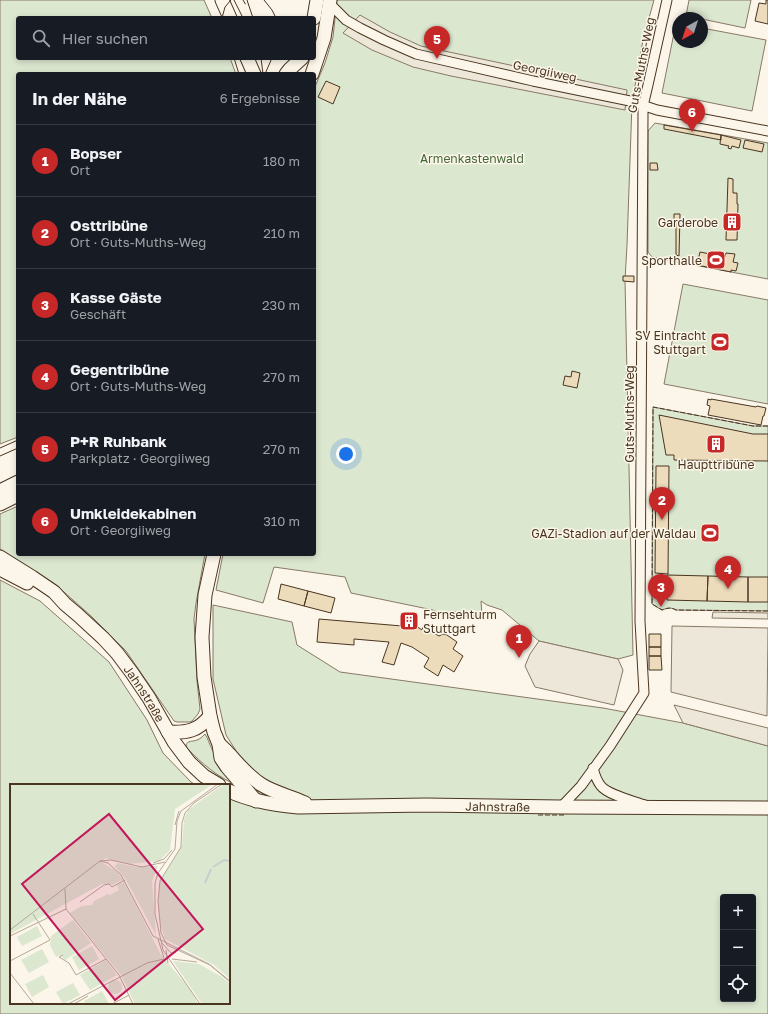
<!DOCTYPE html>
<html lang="de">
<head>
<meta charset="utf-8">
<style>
  :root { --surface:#171b24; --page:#20242c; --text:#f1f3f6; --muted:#9ea1a6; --line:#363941; --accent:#c62828 }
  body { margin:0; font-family:"Golos Text",sans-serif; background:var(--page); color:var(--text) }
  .controls { position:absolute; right:12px; bottom:12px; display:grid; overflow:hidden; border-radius:4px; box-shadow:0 2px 6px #0003 }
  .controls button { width:36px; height:36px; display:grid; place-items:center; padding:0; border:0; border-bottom:1px solid var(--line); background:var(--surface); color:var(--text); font:20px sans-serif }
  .compass { position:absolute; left:672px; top:12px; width:36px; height:36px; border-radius:50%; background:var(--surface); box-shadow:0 2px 6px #0003; rotate:219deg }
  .you { position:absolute; left:346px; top:454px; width:14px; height:14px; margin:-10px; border:3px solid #fff; border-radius:50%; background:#1a73e8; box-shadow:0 0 0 6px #1a73e833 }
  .badge { display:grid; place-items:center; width:26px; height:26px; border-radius:50%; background:var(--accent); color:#fff; font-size:13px; font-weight:700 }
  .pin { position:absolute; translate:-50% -33px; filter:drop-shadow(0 1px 2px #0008) }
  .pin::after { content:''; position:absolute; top:21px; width:14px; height:12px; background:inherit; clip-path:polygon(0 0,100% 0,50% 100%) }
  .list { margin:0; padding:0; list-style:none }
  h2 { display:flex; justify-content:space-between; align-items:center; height:52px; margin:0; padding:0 16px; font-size:17px }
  h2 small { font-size:13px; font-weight:400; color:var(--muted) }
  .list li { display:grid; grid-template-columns:26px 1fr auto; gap:12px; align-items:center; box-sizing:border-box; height:72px; padding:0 16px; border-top:1px solid var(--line) }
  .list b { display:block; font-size:15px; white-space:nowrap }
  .list p { margin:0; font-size:13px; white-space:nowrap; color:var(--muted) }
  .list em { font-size:13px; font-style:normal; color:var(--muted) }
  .icon { flex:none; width:22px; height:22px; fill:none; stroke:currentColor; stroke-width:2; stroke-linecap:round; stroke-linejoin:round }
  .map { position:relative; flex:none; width:768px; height:1014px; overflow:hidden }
  .search { position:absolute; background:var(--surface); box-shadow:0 2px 6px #0003; left:16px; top:16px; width:300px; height:44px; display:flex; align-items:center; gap:10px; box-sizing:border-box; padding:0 14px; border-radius:4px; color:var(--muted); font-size:15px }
  .panel { position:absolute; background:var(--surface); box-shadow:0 2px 6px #0003; left:16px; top:72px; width:300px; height:484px; border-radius:4px }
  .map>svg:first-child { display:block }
</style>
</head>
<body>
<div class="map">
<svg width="768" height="1014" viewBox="0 0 768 1014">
  <rect width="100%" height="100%" fill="#fbf6e9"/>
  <!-- green -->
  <path fill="#dce7d0" stroke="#887966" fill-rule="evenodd" d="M0 0H204L212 18H18V58H230L236 74H18V437L0 444Z
    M337 0H654L643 40 632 103 627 245 625 280 633 655 618 659 539 641 502 610 487 605 481 601 482 616H461L456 612 449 613 443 615 433 610 351 593 345 577 274 567 263 603 216 590 223 554H314V89L325 63 333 37Z
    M689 0H751L745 28 702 19V18H696L686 16Z
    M676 23H678V42H702V28L766 40 752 111 662 93Z
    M655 123 768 143V279L652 257 648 252V131Z
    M683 284 768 300V404L664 384Z
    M653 407 753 426H768V611L676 610C671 607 667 608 662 610L652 604Z
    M18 506V554H205L196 603 194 619 197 681 200 709 198 714 192 721 190 722H177L174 721 126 651 91 616 55 584 0 549V514Z
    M0 580 40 601 109 662 147 720 163 753 191 782 196 785H11V1003H229V795L253 794 245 765 226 735 213 679V605L292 622 297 645 340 672 603 708 683 723 768 746V1014H0ZM723 897H753V999H723Z
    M205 734C208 738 209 744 212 749 218 763 229 774 238 786 218 777 202 764 187 748L186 745C188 740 192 742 197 740 200 739 202 737 205 734Z"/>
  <!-- parking -->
  <path fill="#ede7d9" stroke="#887966" d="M360 15 390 32 421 46 627 90 625 110 451 76 413 67 372 50 343 33Z
    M713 612 768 613V619L712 618Z
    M672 626 768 628 767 716 671 692Z
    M539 641 618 659 623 670 614 705 535 687 525 666 530 654Z
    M674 705 768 728V746L683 723Z"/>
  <!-- building -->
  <path fill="#ecdcbc" stroke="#4a3520" d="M766 0H768V24L755 21 759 3 766 4Z
    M326 81 340 87 333 104 318 97Z
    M664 125 721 135V140L664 129Z
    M721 135 741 140 739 148 732 146 731 149 728 148 729 146 720 144Z
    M745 140 764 144 762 152 743 148Z
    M650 163H657L658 170H650Z
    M728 178 733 179V193H737V204H738L737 240H726Z
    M674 214H680L679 256 676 255V223H674Z
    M700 252 725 257 726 253 735 254 733 262 738 263 736 271 731 270V272L697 265Z
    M623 276H634V282L623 281Z
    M572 371 580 373 577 388 563 385 565 376 571 377Z
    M708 399 711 400V399L756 407 757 406 766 408 764 416H763L761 425 708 415 710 406 707 405Z
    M659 415 753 434H768V461L674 460V455H666Z
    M656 466H669L668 574 655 573Z
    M667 575 708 576 707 601 667 600Z
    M708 576 748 577V602L707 601Z
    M748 577H768V602H748Z
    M281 584 308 591 304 606 278 599Z
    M308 591 335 598 331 613 304 606Z
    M401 621a8 8 0 1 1 16 0a8 8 0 1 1-16 0Z
    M319 619 402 626 405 628 408 629H412L416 626 422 630 423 627 439 636 443 634 447 635 457 642 453 649 463 656 454 672 443 665 438 676 424 667 429 658 412 647 401 643 394 665 382 662 389 642 354 639V645L317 642Z
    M649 634H661V647H649Z
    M649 647H661V656H649Z
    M649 656H661L662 670H649Z"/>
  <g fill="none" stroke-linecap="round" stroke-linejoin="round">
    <defs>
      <path id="street" d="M330 4 346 20 360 28 384 40 416 54 533 81 630 101 657 110 768 131
        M593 768C595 775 596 780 601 786 608 795 634 801 645 805
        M561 807 581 786 610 746 644 693 640 621 643 115V106L648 85 667 0"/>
      <g id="secondary">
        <path d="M222 0 230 18"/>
        <path d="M314 18 317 0"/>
        <path d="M247 58 254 74"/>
        <path d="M286 74 290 69 302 58"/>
        <path d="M312 74 324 38 330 0"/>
        <path d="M0 491 18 482"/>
        <path d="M0 504 18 495"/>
        <path d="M214 554 205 595 202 637 204 677 210 716 214 732 219 744 221 758 227 767 256 801"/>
        <path id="s1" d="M0 557 32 577 54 592 65 604 78 615 103 638 117 653 132 673 149 698 174 742 189 762 204 776 219 785"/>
        <path d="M0 569 27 583"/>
        <path d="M168 732C187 733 198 731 210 716"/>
        <path d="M219 744C234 757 244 774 262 785 275 793 290 796 305 803"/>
        <path id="s2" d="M229 791C251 801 273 805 298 807L426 805 561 807 768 808"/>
      </g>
    </defs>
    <!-- street casing -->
    <use href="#street" stroke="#4a3520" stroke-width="11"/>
    <!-- secondary casing -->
    <use href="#secondary" stroke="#4a3520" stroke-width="15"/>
    <!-- street -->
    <use href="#street" stroke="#fbf6e9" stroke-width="9"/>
    <!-- secondary -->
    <use href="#secondary" stroke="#fbf6e9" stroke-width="13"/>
    <!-- tram -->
    <path stroke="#4a3520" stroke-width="1" d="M234 0 243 18
      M247 0 253 18
      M264 0 272 10 276 18
      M222 18 225 7 231 0
      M234 58 239 74
      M261 58 263 74
      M265 74 272 58
      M0 448 18 440
      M0 456 18 448"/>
    <!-- fence -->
    <path stroke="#4a3520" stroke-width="1" stroke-dasharray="5 2" stroke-linecap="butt" d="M243 0 246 5
      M768 426H753L653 407 652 604 662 610C667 608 671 607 676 610L768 611
      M538 815H564"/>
  </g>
  <!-- icons -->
  <defs>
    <symbol id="building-square" viewBox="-11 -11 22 22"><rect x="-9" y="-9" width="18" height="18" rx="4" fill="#c62828" stroke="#fbf6e9"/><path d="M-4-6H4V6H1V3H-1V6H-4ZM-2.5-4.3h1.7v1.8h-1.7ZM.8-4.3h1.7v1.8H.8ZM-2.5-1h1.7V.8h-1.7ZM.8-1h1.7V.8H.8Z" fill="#fff"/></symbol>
    <symbol id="stadium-square" viewBox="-11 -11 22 22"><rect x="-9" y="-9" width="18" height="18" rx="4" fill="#c62828" stroke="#fbf6e9"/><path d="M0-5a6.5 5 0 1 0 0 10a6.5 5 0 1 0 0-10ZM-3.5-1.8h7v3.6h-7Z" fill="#fff"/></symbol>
  </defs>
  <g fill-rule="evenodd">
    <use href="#building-square" x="721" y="211" width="22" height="22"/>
    <use href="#stadium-square" x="705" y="249" width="22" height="22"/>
    <use href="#stadium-square" x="709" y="331" width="22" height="22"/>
    <use href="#building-square" x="705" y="433" width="22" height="22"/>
    <use href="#stadium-square" x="699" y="522" width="22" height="22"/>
    <use href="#building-square" x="398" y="610" width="22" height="22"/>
  </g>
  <g text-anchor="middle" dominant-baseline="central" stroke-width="3" stroke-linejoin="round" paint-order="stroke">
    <!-- street labels -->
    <g font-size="12" fill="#4a3520" stroke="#fbf6e9">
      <text transform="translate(641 65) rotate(-79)">Guts-Muths-Weg</text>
      <text transform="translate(545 71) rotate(12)">Georgiiweg</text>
      <text transform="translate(629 414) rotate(-90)">Guts-Muths-Weg</text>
      <text stroke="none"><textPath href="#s1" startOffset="201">Jahnstraße</textPath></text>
      <text stroke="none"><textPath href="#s2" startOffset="271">Jahnstraße</textPath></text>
    </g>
    <!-- park labels -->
    <g font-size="12" fill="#436837" stroke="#fbf6e9">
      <text x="472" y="158">Armenkastenwald</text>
    </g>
    <!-- poi labels -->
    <g font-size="12" fill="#4a3520" stroke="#fbf6e9" text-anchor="end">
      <text x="718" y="222">Garderobe</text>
      <text x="702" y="260">Sporthalle</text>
      <text x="706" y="335">SV Eintracht<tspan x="706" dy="14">Stuttgart</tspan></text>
      <text x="716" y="464" text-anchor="middle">Haupttribüne</text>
      <text x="696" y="533">GAZi-Stadion auf der Waldau</text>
      <text x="423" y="614" text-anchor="start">Fernsehturm<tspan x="423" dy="14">Stuttgart</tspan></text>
    </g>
  </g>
  <!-- overview -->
  <g transform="translate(10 784)">
    <rect width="220" height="220" fill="#fbf6e9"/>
    <path d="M0 0H203L165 25 160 66 149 77 119 80 95 74 91 78 106 87 113 96 102 101 92 100 0 150ZM214 0H220V195L204 181 155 155 150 139 148 117 150 97 172 62 174 36 178 26ZM107 79 126 83 148 82 142 97 146 151 115 94 105 83ZM114 98 151 171 181 206 188 220H125L111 191 60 129 72 122 82 121 84 117 98 110 100 111 109 106 107 101ZM63 136 81 159 55 176 50 171 46 173 40 161 41 152ZM27 142 32 152 12 162 7 153ZM82 162 89 175 69 186 62 173ZM32 165 39 178 19 189 11 176ZM96 176 107 191 80 206 70 191ZM163 177 189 180 212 193 220 200V220H192ZM33 191 39 203 22 213 15 200ZM98 203a7 7 0 1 1 14 0a7 7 0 1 1-14 0ZM63 199 70 211 53 220 46 208ZM92 207 99 220H76L74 217Z" fill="#dce7d0"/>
    <path fill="none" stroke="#c9cecd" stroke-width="2" d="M203 83 214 76 220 77M195 99 201 85"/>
    <path fill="none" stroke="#b4a999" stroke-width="1" d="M212 0 184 19 175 29 172 39 171 63 150 97 148 117 151 149 157 161 200 181 220 198M165 41 169 27M90 77 98 79 111 91 143 152 199 180 220 197M143 79 154 75 162 66M55 105 56 125 109 191 123 220M70 118 94 101 99 100 102 103 115 96M0 146 90 77 101 76 132 83 155 78M0 152 56 125M148 155 154 174M152 159 161 169H165L167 165M156 166 158 179M53 171 49 173 59 179 66 191 96 175M162 175 187 178M0 177 40 156 23 130M0 189 24 220M58 220 137 179 154 175M64 220 78 212M102 220 119 211M190 220 153 166 145 130V99L148 89 165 65 167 37 171 27 208 0"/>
    <path fill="#c2185b" fill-opacity="0.15" stroke="#c2185b" stroke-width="2" d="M99 30 193 145 105 216 12 100Z"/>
    <rect width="220" height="220" fill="none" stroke="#4a3520" stroke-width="2"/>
  </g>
</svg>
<div class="controls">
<button>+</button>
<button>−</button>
<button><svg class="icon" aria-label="locate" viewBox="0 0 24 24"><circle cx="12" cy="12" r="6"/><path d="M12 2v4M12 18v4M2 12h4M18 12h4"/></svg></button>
</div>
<svg class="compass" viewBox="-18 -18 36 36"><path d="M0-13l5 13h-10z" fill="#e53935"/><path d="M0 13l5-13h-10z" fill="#9ea1a6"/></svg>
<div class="you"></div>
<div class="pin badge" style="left:519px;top:658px">1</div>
<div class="pin badge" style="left:662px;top:520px">2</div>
<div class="pin badge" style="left:661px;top:607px">3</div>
<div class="pin badge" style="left:728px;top:589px">4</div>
<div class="pin badge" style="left:437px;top:59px">5</div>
<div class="pin badge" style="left:692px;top:132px">6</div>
<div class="search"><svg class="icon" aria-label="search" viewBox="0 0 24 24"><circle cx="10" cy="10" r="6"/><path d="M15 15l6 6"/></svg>Hier suchen</div>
<section class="panel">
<h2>In der Nähe<small>6 Ergebnisse</small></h2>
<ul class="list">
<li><span class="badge">1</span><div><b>Bopser</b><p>Ort</p></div><em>180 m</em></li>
<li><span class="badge">2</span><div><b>Osttribüne</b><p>Ort · Guts-Muths-Weg</p></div><em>210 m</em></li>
<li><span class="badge">3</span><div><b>Kasse Gäste</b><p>Geschäft</p></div><em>230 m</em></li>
<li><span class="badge">4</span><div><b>Gegentribüne</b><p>Ort · Guts-Muths-Weg</p></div><em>270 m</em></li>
<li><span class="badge">5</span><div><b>P+R Ruhbank</b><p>Parkplatz · Georgiiweg</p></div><em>270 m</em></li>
<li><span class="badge">6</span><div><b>Umkleidekabinen</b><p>Ort · Georgiiweg</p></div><em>310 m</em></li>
</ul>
</section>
</div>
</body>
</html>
